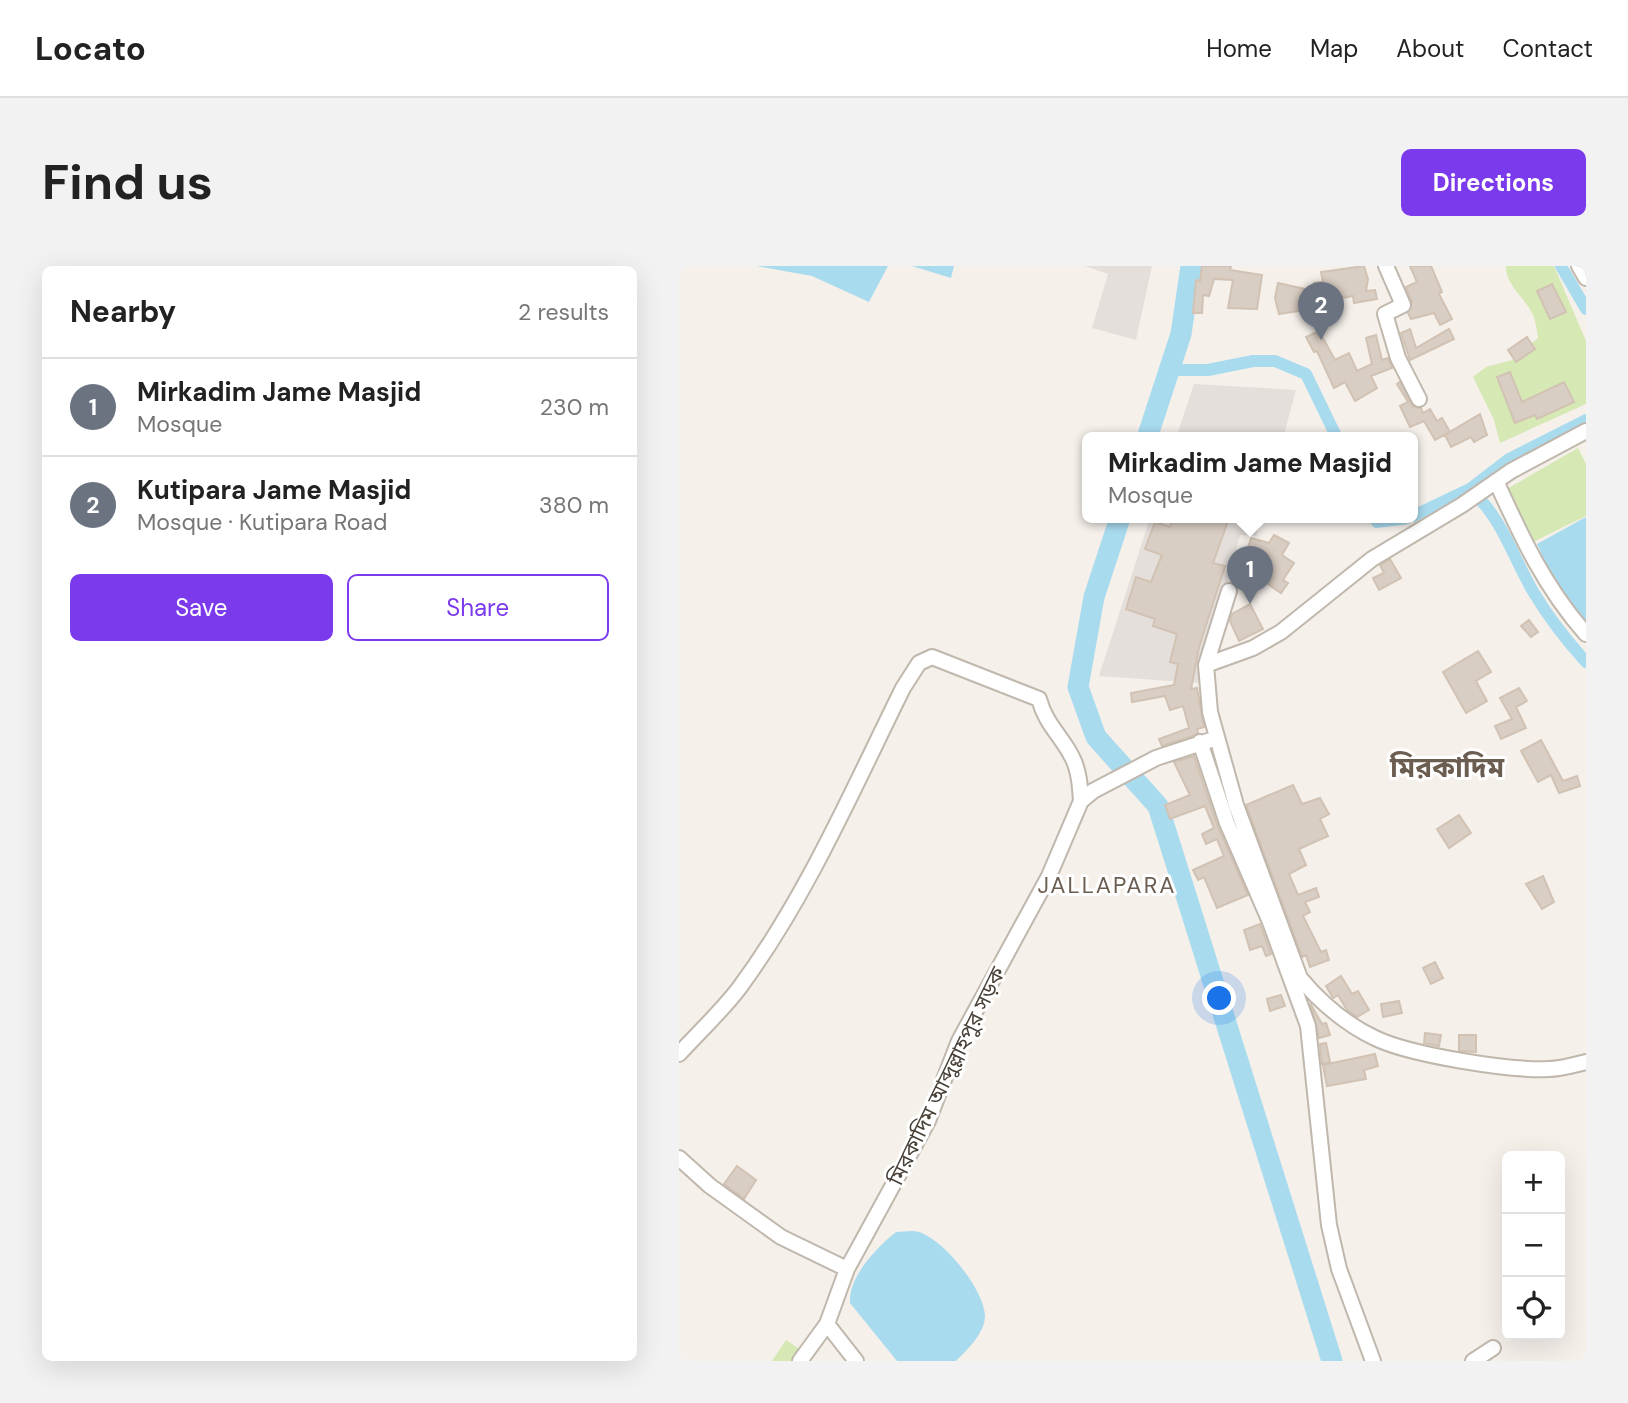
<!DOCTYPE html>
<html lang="en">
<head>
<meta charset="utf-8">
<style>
  :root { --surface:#fff; --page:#f2f2f2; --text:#222; --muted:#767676; --line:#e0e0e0; --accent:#7c3aed }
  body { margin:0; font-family:"DM Sans","Noto Sans Bengali",sans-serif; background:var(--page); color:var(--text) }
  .controls { position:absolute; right:21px; bottom:21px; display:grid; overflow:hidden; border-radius:10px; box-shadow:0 7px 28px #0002 }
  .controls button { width:63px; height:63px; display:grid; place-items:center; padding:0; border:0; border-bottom:2px solid var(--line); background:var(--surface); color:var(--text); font:35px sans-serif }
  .you { position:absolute; left:541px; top:733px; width:24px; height:24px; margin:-18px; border:5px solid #fff; border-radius:50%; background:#1a73e8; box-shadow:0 0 0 10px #1a73e833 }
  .badge { display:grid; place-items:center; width:46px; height:46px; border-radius:50%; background:var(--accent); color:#fff; font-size:23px; font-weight:700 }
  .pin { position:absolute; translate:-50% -58px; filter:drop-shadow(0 2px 4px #0008) }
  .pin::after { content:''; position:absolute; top:37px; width:24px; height:21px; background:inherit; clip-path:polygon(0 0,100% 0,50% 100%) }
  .popup { position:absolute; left:403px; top:166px; width:336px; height:91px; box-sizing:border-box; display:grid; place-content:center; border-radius:10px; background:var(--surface); filter:drop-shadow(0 2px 5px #0005); font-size:23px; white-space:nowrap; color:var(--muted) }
  .popup b { font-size:26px; color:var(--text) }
  .popup::after { content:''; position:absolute; left:50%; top:100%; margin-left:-14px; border:14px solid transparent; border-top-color:var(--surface) }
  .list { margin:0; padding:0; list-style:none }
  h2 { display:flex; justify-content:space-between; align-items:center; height:91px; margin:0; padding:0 28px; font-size:30px }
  h2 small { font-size:23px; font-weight:400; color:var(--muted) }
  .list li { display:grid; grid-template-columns:46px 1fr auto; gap:21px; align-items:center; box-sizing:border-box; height:98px; padding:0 28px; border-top:2px solid var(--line) }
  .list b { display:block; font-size:26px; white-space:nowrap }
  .list p { margin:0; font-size:23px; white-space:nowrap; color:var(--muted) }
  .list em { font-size:23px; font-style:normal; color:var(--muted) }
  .actions { display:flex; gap:14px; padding:21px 28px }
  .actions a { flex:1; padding:16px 0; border:2px solid var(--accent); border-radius:10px; text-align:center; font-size:24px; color:var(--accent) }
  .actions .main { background:var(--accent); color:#fff }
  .icon { flex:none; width:38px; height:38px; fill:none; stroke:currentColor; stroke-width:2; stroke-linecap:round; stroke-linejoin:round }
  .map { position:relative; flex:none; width:907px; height:1095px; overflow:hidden; border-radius:10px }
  header { display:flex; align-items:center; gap:42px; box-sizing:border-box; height:98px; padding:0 35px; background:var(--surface); border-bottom:2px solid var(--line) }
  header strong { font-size:33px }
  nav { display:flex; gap:38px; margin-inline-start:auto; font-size:24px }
  .intro { display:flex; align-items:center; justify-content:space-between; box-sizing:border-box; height:168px; padding:0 42px }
  h1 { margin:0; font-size:49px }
  .button { padding:18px 32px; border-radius:10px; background:var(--accent); color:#fff; font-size:24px; font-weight:700 }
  main { display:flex; gap:42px; padding:0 42px }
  aside { flex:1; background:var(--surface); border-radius:10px; box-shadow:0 7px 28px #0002 }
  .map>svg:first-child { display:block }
</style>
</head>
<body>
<header>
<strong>Locato</strong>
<nav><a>Home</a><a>Map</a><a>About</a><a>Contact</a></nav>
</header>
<div class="intro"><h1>Find us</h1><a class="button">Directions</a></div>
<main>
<aside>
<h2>Nearby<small>2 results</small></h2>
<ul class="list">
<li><span class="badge" style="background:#6b7280">1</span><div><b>Mirkadim Jame Masjid</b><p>Mosque</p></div><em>230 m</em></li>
<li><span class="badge" style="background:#6b7280">2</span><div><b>Kutipara Jame Masjid</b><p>Mosque · Kutipara Road</p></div><em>380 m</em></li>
</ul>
<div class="actions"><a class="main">Save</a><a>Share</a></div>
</aside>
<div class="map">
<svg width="907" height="1095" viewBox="0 0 907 1095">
  <rect width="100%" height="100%" fill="#f5f0ea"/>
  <!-- industrial -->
  <path fill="#e4dfdb" d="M406 0H473L457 74 413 62 429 8Z
    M515 118 617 124 604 172H497Z
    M471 252H582L577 270 561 269 520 417 420 410Z"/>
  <!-- green -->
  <path fill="#d6e8b4" d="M827 0H875L907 75V138L821 177 815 154 794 111 807 101 833 94 859 72C858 64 857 57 854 49 847 33 826 19 827 0Z
    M899 182 907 198V250L852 277 826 224Z
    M107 1074 125 1086 119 1095H93Z"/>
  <!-- water -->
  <path fill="#a9dbef" d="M78 0H209L190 36 133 10Z
    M233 0H275L272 12Z
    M907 251V359L874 313 858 278Z
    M217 966C224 966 233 964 240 966 265 974 305 1023 306 1050 306 1067 288 1084 277 1095H218L171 1037C169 1011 198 981 217 966Z"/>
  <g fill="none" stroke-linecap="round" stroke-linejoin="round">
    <!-- canal -->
    <path stroke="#a9dbef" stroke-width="12" d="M882 0 907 43
      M491 104H529L574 95H596L627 108 658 172
      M791 223 830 193 907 154
      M734 250 791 223C824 253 833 290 855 327 870 352 888 375 907 396
      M696 252 698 256 728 252"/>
    <!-- river -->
    <path stroke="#a9dbef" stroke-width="21" d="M468 172 502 68 512 0
      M441 252 415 331 399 421 417 471 479 540 653 1095"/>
  </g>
  <!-- building -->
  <path fill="#d9cec3" stroke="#d1c2b3" stroke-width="2" d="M523 0H552L551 4 583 9 578 43 549 42 554 14 535 13 530 30 524 29 523 47H514L517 14 521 15Z
    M685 0 689 13 687 25 696 24 698 33 675 37 674 30 641 36 646 45 626 49 625 44 600 48 596 32 599 17 635 25V17L644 16 642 6Z
    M731 0H752L763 26 760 28 773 53 761 59 755 47 732 53 729 47 733 36 727 21 738 16Z
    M873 18 887 46 871 53 858 25Z
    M731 63 737 82 770 63 775 73 731 94 722 67Z
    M640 65 656 94 670 87 678 105 693 98 687 72 697 69 703 94 709 92 713 102 692 110 698 122 676 135 666 116 655 122 638 85 635 86 627 71Z
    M848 71 856 83 837 96 829 84Z
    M831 106 843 136 885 116 895 136 858 153 856 149 836 157 818 111Z
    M721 116 734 141 742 142 744 147 751 143 758 155 763 152 771 166 756 174 745 155 731 161 721 140 729 136 718 118Z
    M801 148 808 169 795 176 792 171 772 181 766 169Z
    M494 252H517L529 257 531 252H550L534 297 546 300 520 381 512 423 518 422 525 461 518 463 519 467 514 470 483 480 480 473 510 462 504 440 491 444 486 430 453 436 452 427 495 419 499 398 491 396 498 368 474 360 476 353 447 343 457 311 472 316 483 289 466 283 476 256 491 261Z
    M595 269 610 277 603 289 615 297 604 314 609 317 602 327 586 316 593 305 566 291 572 272 590 277Z
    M711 293 722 312 700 324 694 312 705 307 701 299Z
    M571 338 584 363 560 375 551 355 553 348Z
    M850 354 859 366 852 371 842 360Z
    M799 385 812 406 797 415 808 435 787 447 764 406Z
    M840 422 848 435 837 441 847 462 822 473 816 460 833 453 821 432Z
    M862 474 884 515 898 510 901 520 880 527 872 509 859 516 842 485Z
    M515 490 539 561 569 629 538 642 525 611 519 614 514 604 545 590 538 573 527 578 523 568 535 562 526 540 491 553 486 539 511 529 495 496Z
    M614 519 623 538 641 532 650 548 641 553 649 570 620 583 627 599 610 608 619 629 637 622 640 631 626 636 631 646 624 650 642 686 647 684 650 694 631 701 627 689 623 691 567 539Z
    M780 549 792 567 770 582 758 563Z
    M864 610 875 636 863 643 847 618Z
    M581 658 592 688 587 690 583 680 571 684 565 664Z
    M756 696 764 712 752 718 744 702Z
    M662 710 673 728 679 725 690 744 678 751 668 744 659 729 654 732 647 720Z
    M602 729 606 740 591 745 588 733Z
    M720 735 723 747 704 751 702 738Z
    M631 737 643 758 647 757 651 769 640 772Z
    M746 767 762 769 760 780 745 777Z
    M780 769H797V786L780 785Z
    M647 777 651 796 643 798 641 778Z
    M696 788 699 800 685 804 687 813 648 820 644 799Z
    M58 900 77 914 65 933 45 918Z"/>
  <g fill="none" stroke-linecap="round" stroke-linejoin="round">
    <defs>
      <path id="minor" d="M707 0 724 39 706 48 719 92 740 133
        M900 0 907 12
        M907 165 832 205 783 239 693 293 602 366 574 382 527 399 531 446 557 539 621 712C641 736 668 759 696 772 731 789 831 805 870 803 882 803 895 799 907 796
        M817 215C842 270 866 322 907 368
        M527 399 550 325
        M521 476 548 557 591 656 629 760 650 959 660 1003 694 1095
        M0 788C20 766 43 745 61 721 128 630 174 523 224 422L240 397 253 391 360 433C367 459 382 469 393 491 400 504 401 520 402 535
        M0 892 31 920 102 971 168 1003
        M148 1058 177 1095
        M121 1095 148 1058 168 1003 249 855 280 775 370 610 402 535 414 525 477 492 538 472
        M794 1095 814 1082"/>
    </defs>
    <!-- minor casing -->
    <use href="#minor" stroke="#c0b7ad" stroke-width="18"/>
    <!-- minor -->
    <use href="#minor" stroke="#fff" stroke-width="14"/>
  </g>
  <g text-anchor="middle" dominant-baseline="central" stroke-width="6" stroke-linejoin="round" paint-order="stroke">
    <!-- street labels -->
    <g font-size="21" fill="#494038" stroke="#fff">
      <text transform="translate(268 810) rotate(-64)">মিরকাদিম আব্দুল্লাহপুর সড়ক</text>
    </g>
    <!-- neighbourhood labels -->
    <g font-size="23" letter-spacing="2" fill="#6b5d50" stroke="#fff">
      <text x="428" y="619">JALLAPARA</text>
    </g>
    <!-- district labels -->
    <g font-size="28" font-weight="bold" fill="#6b5d50" stroke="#fff">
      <text x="768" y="501">মিরকাদিম</text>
    </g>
  </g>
</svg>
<div class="controls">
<button>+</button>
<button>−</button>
<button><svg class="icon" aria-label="locate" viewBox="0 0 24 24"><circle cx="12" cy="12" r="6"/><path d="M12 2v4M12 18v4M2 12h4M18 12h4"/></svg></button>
</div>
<div class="you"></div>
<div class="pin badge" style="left:571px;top:338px;background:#6b7280">1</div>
<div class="popup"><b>Mirkadim Jame Masjid</b>Mosque</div>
<div class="pin badge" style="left:642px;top:74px;background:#6b7280">2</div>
</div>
</main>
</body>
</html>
